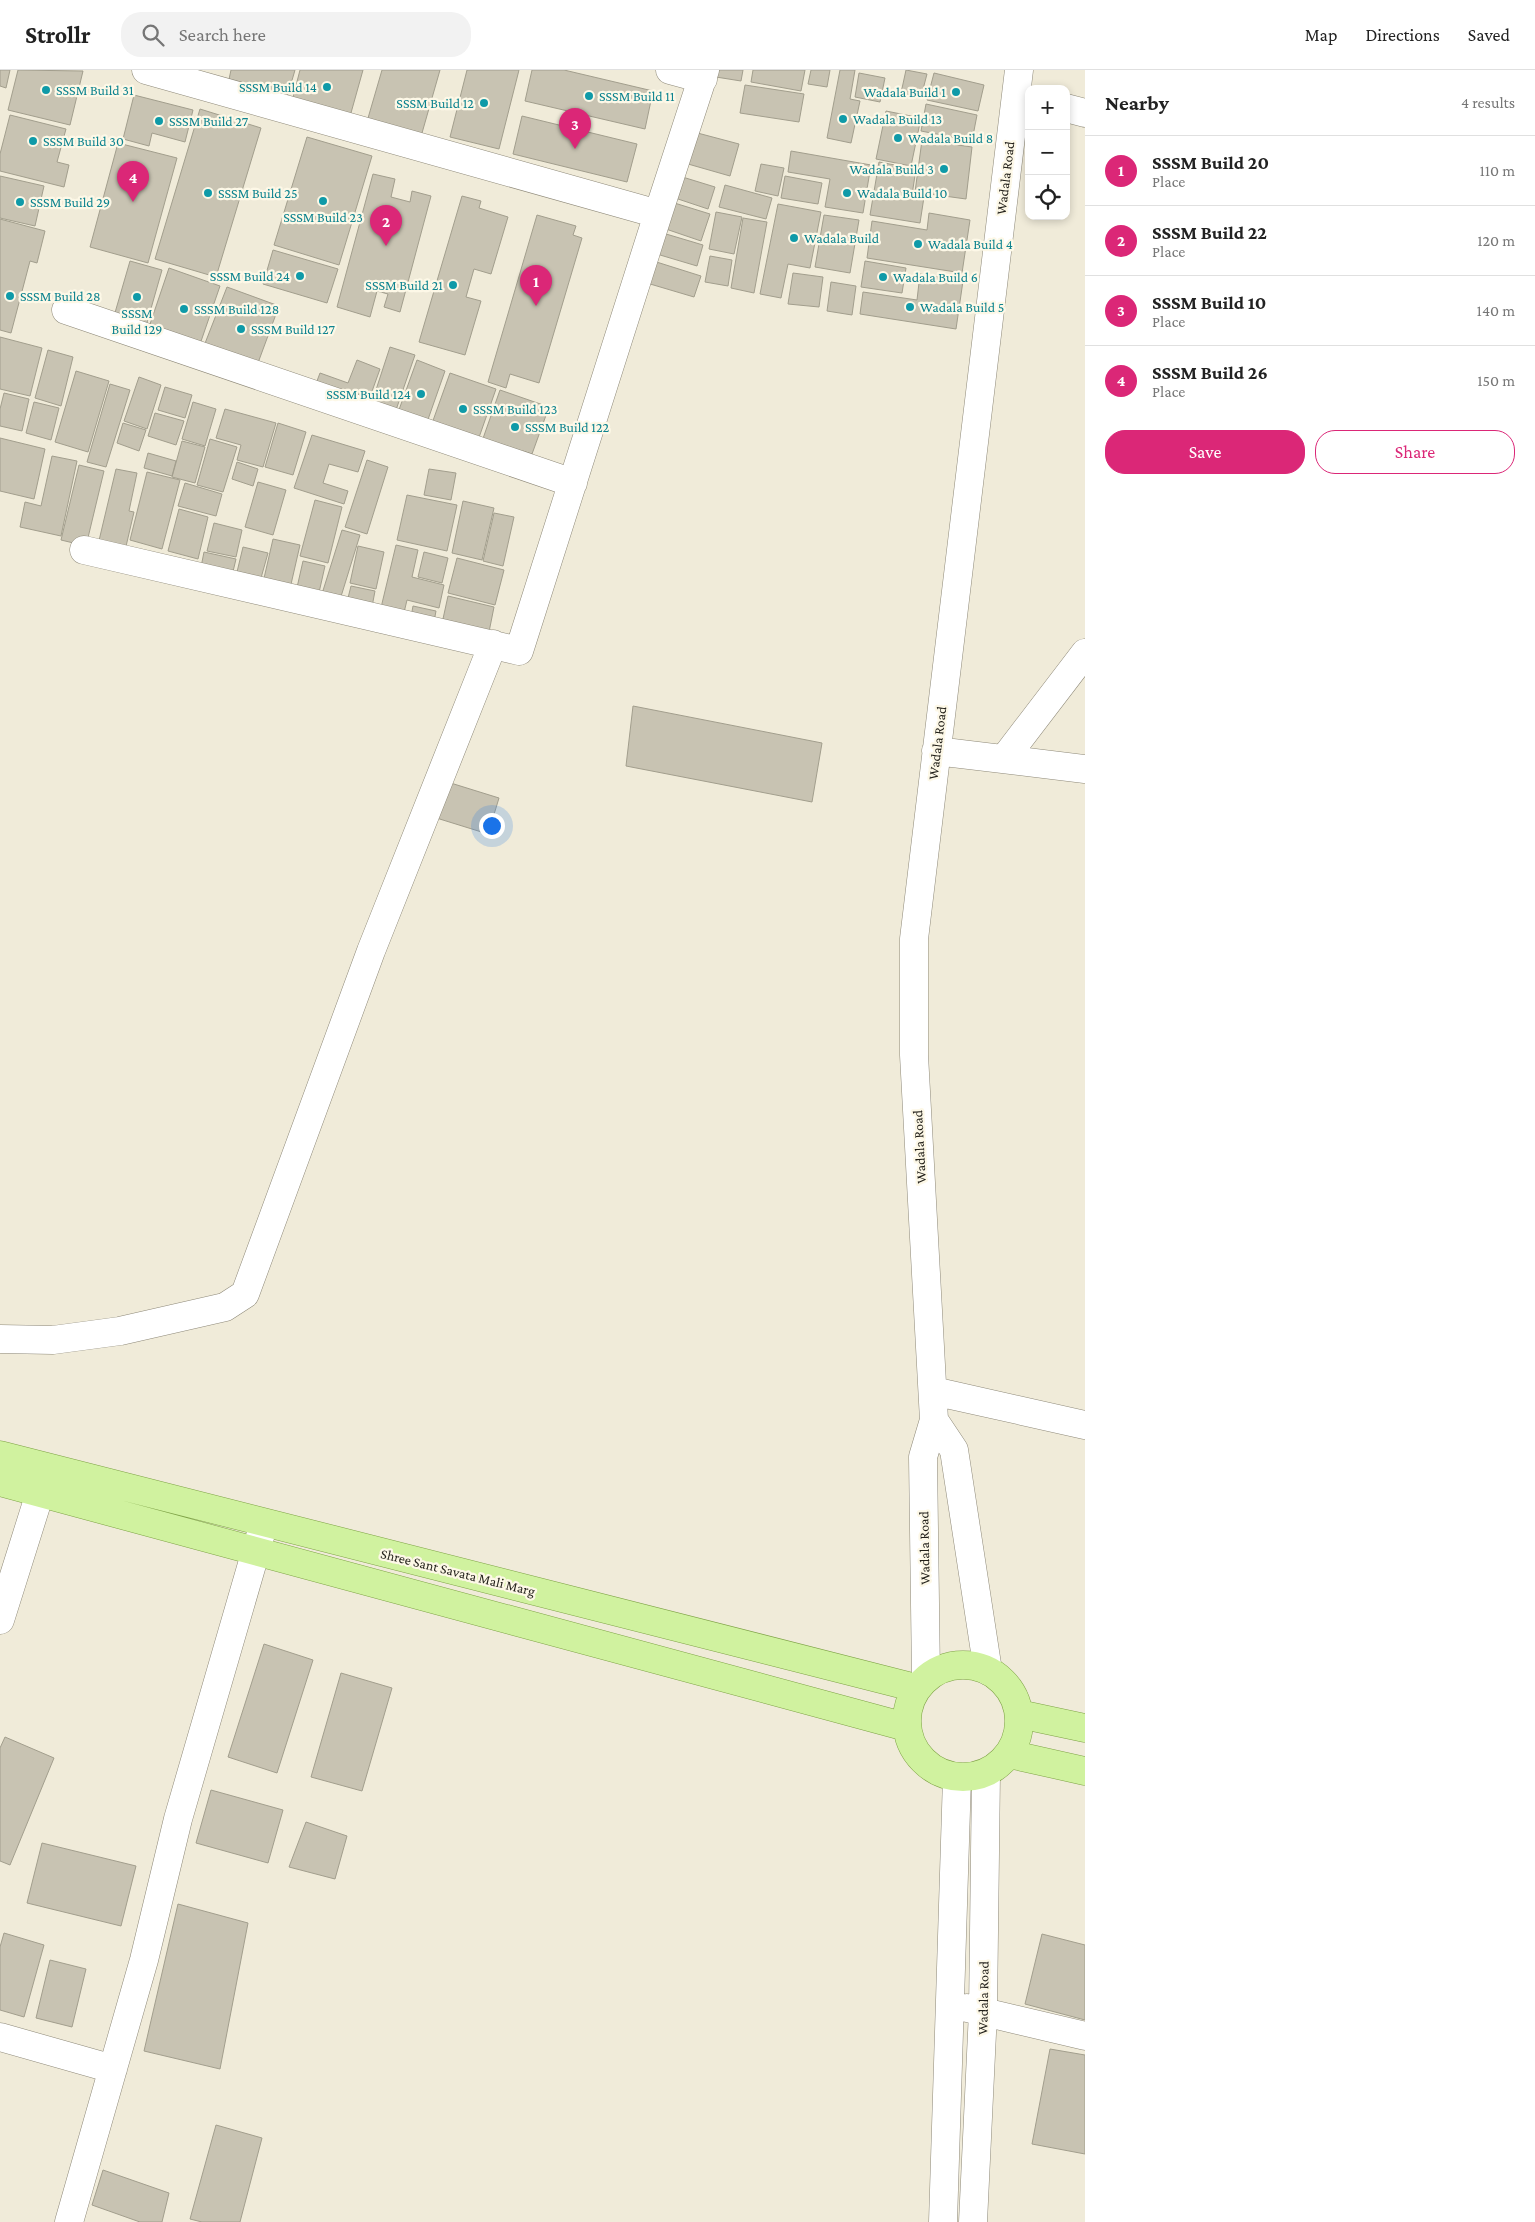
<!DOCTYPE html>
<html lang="en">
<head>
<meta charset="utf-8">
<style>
  :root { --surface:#fff; --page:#f2f2f2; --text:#222; --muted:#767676; --line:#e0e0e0; --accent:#db2777 }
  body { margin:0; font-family:"Crimson Pro",serif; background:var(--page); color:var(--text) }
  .controls { position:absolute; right:15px; top:15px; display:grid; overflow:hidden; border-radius:10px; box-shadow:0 2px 8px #0003 }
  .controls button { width:45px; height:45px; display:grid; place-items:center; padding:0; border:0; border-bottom:1px solid var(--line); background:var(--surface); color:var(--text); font:25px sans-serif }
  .you { position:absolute; left:491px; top:755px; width:18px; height:18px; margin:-12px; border:4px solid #fff; border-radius:50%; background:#1a73e8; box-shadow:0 0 0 8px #1a73e833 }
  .badge { display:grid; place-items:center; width:32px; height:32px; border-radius:50%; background:var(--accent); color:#fff; font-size:16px; font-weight:700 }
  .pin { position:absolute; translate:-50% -41px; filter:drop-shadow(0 1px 2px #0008) }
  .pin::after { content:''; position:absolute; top:26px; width:18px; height:15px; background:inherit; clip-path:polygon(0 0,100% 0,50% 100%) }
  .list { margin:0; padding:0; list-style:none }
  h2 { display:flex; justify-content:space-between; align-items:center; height:65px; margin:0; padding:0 20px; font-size:21px }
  h2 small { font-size:16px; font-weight:400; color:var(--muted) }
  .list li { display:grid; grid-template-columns:32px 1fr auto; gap:15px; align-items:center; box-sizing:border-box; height:70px; padding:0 20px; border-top:1px solid var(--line) }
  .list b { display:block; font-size:19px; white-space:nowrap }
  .list p { margin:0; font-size:16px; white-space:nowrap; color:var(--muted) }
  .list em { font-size:16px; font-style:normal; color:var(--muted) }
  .actions { display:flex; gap:10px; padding:15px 20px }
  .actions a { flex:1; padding:11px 0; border:1px solid var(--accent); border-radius:20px; text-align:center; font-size:18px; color:var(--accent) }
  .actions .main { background:var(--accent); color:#fff }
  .icon { flex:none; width:28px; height:28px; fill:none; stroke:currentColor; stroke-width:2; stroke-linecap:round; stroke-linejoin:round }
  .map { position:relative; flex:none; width:1085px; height:2152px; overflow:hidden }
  header { display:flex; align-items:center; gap:30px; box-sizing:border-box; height:70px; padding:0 25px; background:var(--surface); border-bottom:1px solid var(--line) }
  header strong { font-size:24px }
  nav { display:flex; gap:28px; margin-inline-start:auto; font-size:18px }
  .search { width:350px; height:45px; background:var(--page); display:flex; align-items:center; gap:12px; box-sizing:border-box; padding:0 18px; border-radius:20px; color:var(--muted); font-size:19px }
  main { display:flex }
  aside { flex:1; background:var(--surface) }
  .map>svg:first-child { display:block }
</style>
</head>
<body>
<header>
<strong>Strollr</strong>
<div class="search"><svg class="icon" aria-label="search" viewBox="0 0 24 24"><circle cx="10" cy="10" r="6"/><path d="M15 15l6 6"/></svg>Search here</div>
<nav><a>Map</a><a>Directions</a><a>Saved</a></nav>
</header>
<main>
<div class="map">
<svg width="1085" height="2152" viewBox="0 0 1085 2152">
  <rect width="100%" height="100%" fill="#f0ebd9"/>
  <!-- building -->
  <path fill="#c8c3b2" stroke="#a29e8d" d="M0 0H10L6 18 0 16Z
    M18 0 83 1 70 55 8 40Z
    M231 0H295L286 31 228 14Z
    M300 0H363L349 50 291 35Z
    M382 0H440L420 70 366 55Z
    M467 0H519L499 79 450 67Z
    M532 0H564L653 21 645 59 525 31Z
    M717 0H743L741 11 716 7Z
    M753 0H805L801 21 751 12Z
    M811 0H830L827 17 808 14Z
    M840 0H855L850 29 860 31 851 73 827 68Z
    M906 0 927 4 921 27 901 23Z
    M859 3 885 8 880 32 855 27Z
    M934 3 984 15 978 41 927 30Z
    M745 15 804 24 799 52 740 43Z
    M134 25 193 40 185 72 152 63 149 76 123 69Z
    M926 34 977 45 972 71 921 61Z
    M200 39 261 58 216 207 155 189Z
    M886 41 921 48 911 96 876 89Z
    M10 45 66 59 57 92 69 95 64 117 0 101V84Z
    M522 46 637 74 627 112 513 84Z
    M690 61 739 74 730 106 681 92Z
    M307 67 372 86 339 195 274 175Z
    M922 70 972 77 966 129 915 122Z
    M118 73 177 88 148 193 90 177Z
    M791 81 871 95 863 143 825 137 830 109 788 102Z
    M879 92 916 99 912 125 924 127 920 153 870 145Z
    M761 94 784 98 778 126 755 121Z
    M373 104 395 109 391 127 410 132 412 121 431 126 400 242 384 237 388 224 377 221 370 247 337 237Z
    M676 105 715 117 708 139 669 126Z
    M0 106 44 116 35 156 0 148Z
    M785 106 822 113 818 134 781 128Z
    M725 115 772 128 766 149 719 137Z
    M462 126 481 131 479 138 508 147 491 204 474 199 466 227 481 231 465 285 419 272Z
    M668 131 710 144 701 171 660 157Z
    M778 134 821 142 810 198 788 194 781 228 760 224Z
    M716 142 742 147 734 184 709 179Z
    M929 143 970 150 962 203 867 188 872 151 927 160Z
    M537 145 576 156 573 165 582 168 539 313 510 304 506 318 488 312Z
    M824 145 859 150 850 203 815 197Z
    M743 148 767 152 754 223 731 218Z
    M0 149 45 161 37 193 30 191 11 263 0 260Z
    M656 161 703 175 697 196 650 182Z
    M273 180 338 199 327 233 263 214Z
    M710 186 732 190 728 216 705 212Z
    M647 189 701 206 694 227 640 211Z
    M130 191 162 200 144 263 112 253Z
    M865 191 906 198 902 223 861 217Z
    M169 198 220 216 198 280 147 263Z
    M793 203 823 207 819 237 788 234Z
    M920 204 963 211 956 259 860 244 863 222 917 230Z
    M831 212 856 216 852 245 827 241Z
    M227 217 279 236 255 301 202 281Z
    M0 267 42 278 30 326 0 319Z
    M390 277 415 285 396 340 372 332Z
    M48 280 73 287 61 336 35 328Z
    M357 290 380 299 366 338 314 319 320 303 348 313Z
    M417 290 445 301 425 358 396 348Z
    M76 301 109 311 88 382 55 372Z
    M450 303 496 319 476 376 430 359Z
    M139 307 161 315 147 359 124 351Z
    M110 314 130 320 106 397 87 392Z
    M165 317 192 325 185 348 158 340Z
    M500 320 549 337 532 384 523 381 520 390 480 377Z
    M4 323 29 329 22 361 0 356V339Z
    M34 332 59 338 51 370 26 363Z
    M193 332 216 339 205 376 182 369Z
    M225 339 276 353 263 397 237 390 241 375 216 368Z
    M155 343 184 351 176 375 148 366Z
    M123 353 146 360 139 381 117 373Z
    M278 353 306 362 293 405 265 397Z
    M312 365 365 381 358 402 329 394 323 413 348 421 344 434 294 418Z
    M0 368 45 379 34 429 0 421Z
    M210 369 237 377 223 422 197 415Z
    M182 371 205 377 195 413 172 407Z
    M148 383 176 391 172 406 144 398Z
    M52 386 77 391 61 466 20 457 25 432 41 436Z
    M367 390 388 397 367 464 345 457Z
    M237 392 258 399 253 416 232 409Z
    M79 395 104 401 86 476 61 470Z
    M116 399 137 403 129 441 134 442 124 485 97 479Z
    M429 399 456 403 451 430 424 425Z
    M147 402 180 410 162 479 130 470Z
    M258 412 286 420 273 465 245 457Z
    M185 413 222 424 216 446 178 436Z
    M407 425 457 435 447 481 397 470Z
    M315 430 342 437 328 493 300 486Z
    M463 431 494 438 482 490 452 483Z
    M179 439 208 447 198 489 168 481Z
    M494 443 514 447 503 496 483 491Z
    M214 453 242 460 236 487 207 481Z
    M342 460 360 465 339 533 321 527Z
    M273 469 300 475 289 523 262 517Z
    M396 475 418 480 412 507 444 515 439 538 407 530 402 551 379 546Z
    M358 476 384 482 376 519 350 513Z
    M243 477 268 483 261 508 237 502Z
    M204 482 236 489 231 510 200 502Z
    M424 482 448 488 442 513 418 507Z
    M457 488 504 500 495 535 448 523Z
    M303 491 325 496 318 527 296 522Z
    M351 516 375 521 371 542 346 536Z
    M448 526 494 537 489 562 441 558Z
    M413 536 436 541 433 557 410 552Z
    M633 636 822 673 812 732 626 696Z
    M441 710 499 728 488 764 430 746Z
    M264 1574 313 1590 277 1703 228 1687Z
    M341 1603 392 1618 362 1721 311 1707Z
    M5 1667 54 1688 10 1795 0 1791V1678Z
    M211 1720 283 1740 268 1793 196 1773Z
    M306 1752 347 1766 335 1809 289 1797Z
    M42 1773 136 1796 121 1856 27 1833Z
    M178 1834 248 1853 220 1999 144 1981Z
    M4 1863 44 1875 24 1947 0 1940V1877Z
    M1042 1864 1085 1875V1950L1025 1934Z
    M50 1890 86 1899 72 1957 36 1948Z
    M1050 1979 1085 1985V2084L1032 2074Z
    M216 2055 262 2068 240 2152H202L190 2149Z
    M103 2100 169 2123 162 2152H140L92 2135Z"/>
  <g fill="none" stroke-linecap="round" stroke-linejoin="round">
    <defs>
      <path id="minor" d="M146 0 658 144 705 0
        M670 0 703 9
        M1066 38 1085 43
        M66 240 573 413
        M84 480 519 581 658 144
        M936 681 1085 699
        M1004 689 1085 583
        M0 1269 53 1270 120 1261 225 1237 245 1224 371 881 493 574
        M933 1321 1085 1355
        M934 1350 954 1380 988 1601
        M0 1550 40 1423
        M926 1607 923 1387 934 1350 914 985V869L1019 0
        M967 1938 1085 1966
        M0 1967 113 1999
        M69 2152 144 1890 178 1749 264 1453
        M943 2152 957 1708
        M973 2152 983 1942 986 1703"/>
      <path id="major" d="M0 1385 916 1618
        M0 1412 906 1657
        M907 1651a56 56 0 1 1 112 0a56 56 0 1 1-112 0Z
        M1019 1644 1085 1658
        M1009 1684 1085 1701"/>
    </defs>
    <!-- minor casing -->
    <use href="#minor" stroke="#8e8979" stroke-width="29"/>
    <!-- major casing -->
    <use href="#major" stroke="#7ea246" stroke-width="29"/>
    <!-- minor -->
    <use href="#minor" stroke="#fff" stroke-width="28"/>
    <!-- major -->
    <use href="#major" stroke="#d0f29f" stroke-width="28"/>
  </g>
  <!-- markers -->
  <g fill="#0f9aa8" stroke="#fdf8e7" stroke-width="2">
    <circle cx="327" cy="17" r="5"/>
    <circle cx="46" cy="20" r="5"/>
    <circle cx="956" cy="22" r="5"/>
    <circle cx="589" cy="26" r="5"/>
    <circle cx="484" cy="33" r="5"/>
    <circle cx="843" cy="49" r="5"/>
    <circle cx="159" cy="51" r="5"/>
    <circle cx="898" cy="68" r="5"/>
    <circle cx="33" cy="71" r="5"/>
    <circle cx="944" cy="99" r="5"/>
    <circle cx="208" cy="123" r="5"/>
    <circle cx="847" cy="123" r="5"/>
    <circle cx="323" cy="131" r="5"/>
    <circle cx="20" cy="132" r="5"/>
    <circle cx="794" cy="168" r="5"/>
    <circle cx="918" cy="174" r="5"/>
    <circle cx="300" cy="206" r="5"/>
    <circle cx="883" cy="207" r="5"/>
    <circle cx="453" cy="215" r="5"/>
    <circle cx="10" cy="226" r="5"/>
    <circle cx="137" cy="227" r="5"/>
    <circle cx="910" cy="237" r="5"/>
    <circle cx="184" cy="239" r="5"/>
    <circle cx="241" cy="259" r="5"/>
    <circle cx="421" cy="324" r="5"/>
    <circle cx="463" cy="339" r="5"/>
    <circle cx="515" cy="357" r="5"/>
  </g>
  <g text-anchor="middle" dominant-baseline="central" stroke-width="4.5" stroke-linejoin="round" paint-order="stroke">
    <!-- culture labels -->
    <g font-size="14" fill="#0d838f" stroke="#fdf8e7" text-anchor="start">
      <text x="317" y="17" text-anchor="end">SSSM Build 14</text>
      <text x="56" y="20">SSSM Build 31</text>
      <text x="946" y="22" text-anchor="end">Wadala Build 1</text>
      <text x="599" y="26">SSSM Build 11</text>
      <text x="474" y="33" text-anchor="end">SSSM Build 12</text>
      <text x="853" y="49">Wadala Build 13</text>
      <text x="169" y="51">SSSM Build 27</text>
      <text x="908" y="68">Wadala Build 8</text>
      <text x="43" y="71">SSSM Build 30</text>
      <text x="934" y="99" text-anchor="end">Wadala Build 3</text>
      <text x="218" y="123">SSSM Build 25</text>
      <text x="857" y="123">Wadala Build 10</text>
      <text x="30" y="132">SSSM Build 29</text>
      <text x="323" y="147" text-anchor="middle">SSSM Build 23</text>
      <text x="804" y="168">Wadala Build</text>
      <text x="928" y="174">Wadala Build 4</text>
      <text x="290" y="206" text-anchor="end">SSSM Build 24</text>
      <text x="893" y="207">Wadala Build 6</text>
      <text x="443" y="215" text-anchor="end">SSSM Build 21</text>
      <text x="20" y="226">SSSM Build 28</text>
      <text x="920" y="237">Wadala Build 5</text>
      <text x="194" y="239">SSSM Build 128</text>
      <text x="137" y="243" text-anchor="middle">SSSM<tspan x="137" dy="16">Build 129</tspan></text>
      <text x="251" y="259">SSSM Build 127</text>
      <text x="411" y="324" text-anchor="end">SSSM Build 124</text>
      <text x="473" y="339">SSSM Build 123</text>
      <text x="525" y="357">SSSM Build 122</text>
    </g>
    <!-- street labels -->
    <g font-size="14" fill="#211f19" stroke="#fdf8e7">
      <text transform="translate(1005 108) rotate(-83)">Wadala Road</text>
      <text transform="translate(937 673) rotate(-83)">Wadala Road</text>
      <text transform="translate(919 1077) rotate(-93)">Wadala Road</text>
      <text transform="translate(924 1478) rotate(-91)">Wadala Road</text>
      <text transform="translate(458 1502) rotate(14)">Shree Sant Savata Mali Marg</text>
      <text transform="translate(983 1928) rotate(-89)">Wadala Road</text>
    </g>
  </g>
</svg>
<div class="controls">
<button>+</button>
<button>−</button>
<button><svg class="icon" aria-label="locate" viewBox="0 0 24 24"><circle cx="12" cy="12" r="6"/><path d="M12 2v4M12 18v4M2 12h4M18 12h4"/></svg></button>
</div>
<div class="you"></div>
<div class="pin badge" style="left:536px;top:236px">1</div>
<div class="pin badge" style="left:386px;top:176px">2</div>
<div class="pin badge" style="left:575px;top:79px">3</div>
<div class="pin badge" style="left:133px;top:132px">4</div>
</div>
<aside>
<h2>Nearby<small>4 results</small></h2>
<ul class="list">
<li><span class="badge">1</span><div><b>SSSM Build 20</b><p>Place</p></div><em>110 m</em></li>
<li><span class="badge">2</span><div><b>SSSM Build 22</b><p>Place</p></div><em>120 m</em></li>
<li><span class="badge">3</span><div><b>SSSM Build 10</b><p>Place</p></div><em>140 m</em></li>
<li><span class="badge">4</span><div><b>SSSM Build 26</b><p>Place</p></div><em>150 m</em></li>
</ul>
<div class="actions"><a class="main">Save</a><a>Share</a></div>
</aside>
</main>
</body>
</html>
